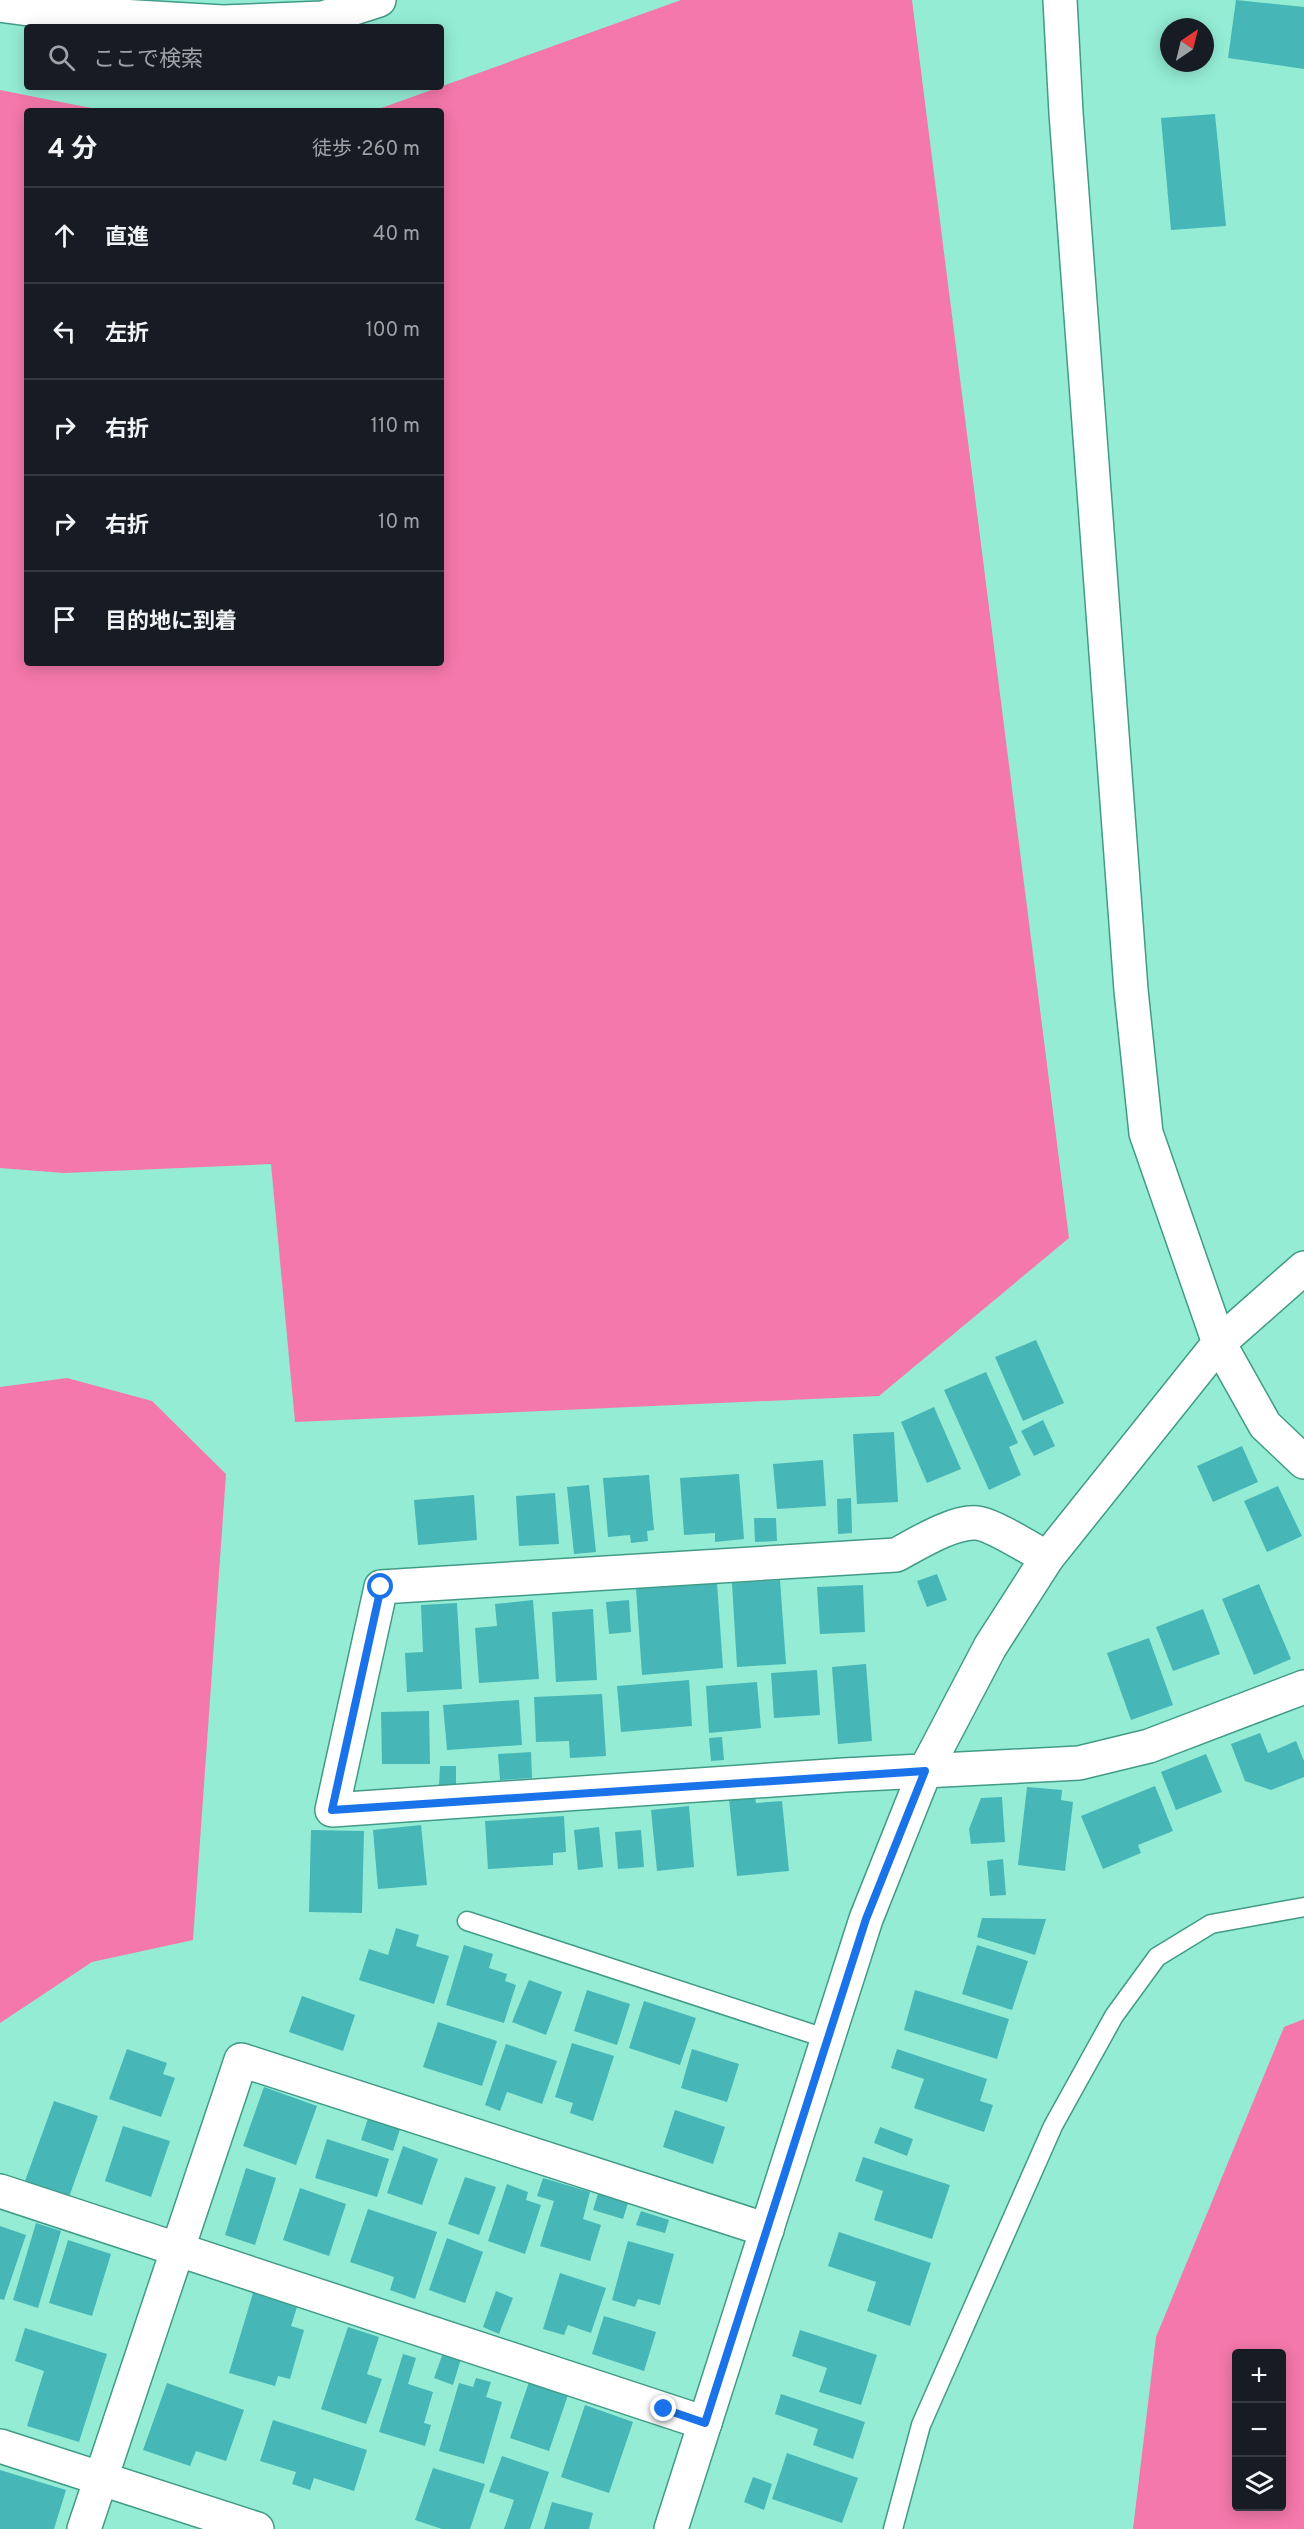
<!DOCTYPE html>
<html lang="ja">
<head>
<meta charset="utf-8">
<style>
  :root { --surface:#171b24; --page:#20242c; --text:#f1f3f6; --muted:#9ea1a6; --line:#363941 }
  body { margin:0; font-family:Overpass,"Noto Sans JP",sans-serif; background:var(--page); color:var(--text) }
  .controls { position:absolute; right:18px; bottom:18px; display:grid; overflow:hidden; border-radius:6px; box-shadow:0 3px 15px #0003 }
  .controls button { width:54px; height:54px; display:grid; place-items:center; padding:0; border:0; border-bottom:2px solid var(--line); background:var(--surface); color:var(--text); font:30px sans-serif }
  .compass { position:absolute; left:1160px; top:18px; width:54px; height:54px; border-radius:50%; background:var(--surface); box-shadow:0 3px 15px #0003; rotate:35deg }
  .stop { position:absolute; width:18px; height:18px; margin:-14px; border:4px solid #1a73e8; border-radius:50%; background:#fff }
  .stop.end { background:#1a73e8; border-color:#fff; box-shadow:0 2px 6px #0008 }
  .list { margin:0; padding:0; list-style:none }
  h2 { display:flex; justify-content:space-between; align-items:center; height:78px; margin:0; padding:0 24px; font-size:26px }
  h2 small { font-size:20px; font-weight:400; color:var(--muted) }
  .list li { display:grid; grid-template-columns:39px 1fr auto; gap:18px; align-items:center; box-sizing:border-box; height:96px; padding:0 24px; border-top:2px solid var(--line) }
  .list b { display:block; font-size:22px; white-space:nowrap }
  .list em { font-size:20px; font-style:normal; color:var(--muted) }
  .icon { flex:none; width:33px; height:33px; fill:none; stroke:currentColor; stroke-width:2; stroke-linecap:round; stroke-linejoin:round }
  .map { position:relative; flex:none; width:1304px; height:2529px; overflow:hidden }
  .search { position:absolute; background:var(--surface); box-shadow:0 3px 15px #0003; left:24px; top:24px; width:420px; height:66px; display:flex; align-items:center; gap:15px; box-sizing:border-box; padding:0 21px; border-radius:6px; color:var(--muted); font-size:22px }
  .panel { position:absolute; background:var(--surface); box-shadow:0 3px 15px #0003; left:24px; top:108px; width:420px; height:558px; border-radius:6px }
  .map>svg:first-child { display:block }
</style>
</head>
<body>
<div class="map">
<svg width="1304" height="2529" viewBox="0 0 1304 2529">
  <rect width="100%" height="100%" fill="#94ecd5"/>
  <!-- green -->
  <path fill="#f478ab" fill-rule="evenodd" d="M681 0H912L1069 1238 879 1396 295 1422 271 1164 64 1173 0 1168V90L106 111H27V663H441V111H373Z
    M67 1378 152 1401 226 1474 193 1940 92 1962 0 2023V1387Z
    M1304 2019V2529H1133L1156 2337 1284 2027ZM1236 2354H1282V2506H1236Z"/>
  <!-- building -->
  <path fill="#47b6b7" d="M1236 0 1304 7V69L1228 58Z
    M1205 43H1211V58H1205Z
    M1215 114 1226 226 1171 230 1161 118Z
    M1036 1340 1064 1403 1023 1421 995 1357Z
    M986 1372 1018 1443 1009 1447 1021 1475 989 1490 944 1390Z
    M934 1407 961 1469 927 1483 901 1422Z
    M1043 1420 1055 1446 1034 1456 1021 1431Z
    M894 1432 898 1502 857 1504 853 1434Z
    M1242 1446 1258 1482 1213 1502 1197 1466Z
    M823 1460 826 1506 777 1509 773 1464Z
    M739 1474 744 1539 715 1542V1533L684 1535 680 1478Z
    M649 1475 654 1530 647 1531 648 1541 631 1543 630 1535 608 1537 603 1478Z
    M589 1485 596 1552 574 1554 567 1487Z
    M1278 1486 1302 1536 1267 1552 1244 1501Z
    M555 1493 559 1544 519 1546 516 1496Z
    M474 1495 477 1540 418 1545 414 1500Z
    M851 1498 852 1533 838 1534 837 1499Z
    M754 1518H776L777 1541 755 1542Z
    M937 1574 947 1600 927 1607 917 1581Z
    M780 1580 786 1664 737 1667 732 1583Z
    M717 1583 723 1668 642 1675 636 1588Z
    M1259 1584 1291 1659 1254 1675 1222 1599Z
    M863 1585 865 1632 820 1634 817 1587Z
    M533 1600 539 1679 479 1683 475 1628 497 1626 495 1604Z
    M629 1600 631 1632 609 1634 606 1602Z
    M457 1603 462 1689 407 1692 405 1653 423 1652 421 1605Z
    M593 1609 597 1680 556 1682 552 1612Z
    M1203 1609 1220 1654 1173 1671 1156 1627Z
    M1149 1638 1173 1705 1131 1720 1107 1653Z
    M866 1664 872 1741 838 1744 832 1667Z
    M817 1670 820 1715 774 1718 771 1673Z
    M689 1680 692 1726 621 1732 617 1686Z
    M757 1682 761 1728 709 1733 706 1686Z
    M602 1694 606 1756 570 1758 569 1741 536 1742 534 1697Z
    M519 1700 522 1745 447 1750 443 1705Z
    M429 1711 430 1764H382L381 1712Z
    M1260 1733 1268 1753 1296 1741 1304 1761V1777L1271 1790 1245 1781 1231 1744Z
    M722 1737 724 1760 711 1761 709 1738Z
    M531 1752 532 1778 500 1780 498 1754Z
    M1206 1754 1222 1792 1176 1810 1161 1772Z
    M440 1766H456V1787L439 1786Z
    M1155 1786 1173 1831 1138 1845 1141 1853 1103 1869 1081 1816Z
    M1027 1787 1062 1790 1061 1800 1073 1802 1065 1871 1018 1865Z
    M755 1796 756 1803 782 1801 789 1871 737 1876 729 1799Z
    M1002 1797 1005 1842 971 1844 969 1829 981 1798Z
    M689 1806 694 1867 657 1871 651 1810Z
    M564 1816 566 1852 553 1853V1865L488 1869 485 1821Z
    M421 1825 427 1885 378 1889 373 1830Z
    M599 1827 603 1867 578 1870 574 1830Z
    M311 1830 364 1831 362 1913 309 1912Z
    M641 1830 644 1867 618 1869 615 1832Z
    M1003 1859 1006 1895 990 1896 987 1861Z
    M982 1918 1046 1919 1035 1955 977 1937Z
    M396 1928 419 1935 416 1946 449 1956 434 2004 359 1980 369 1949 388 1955Z
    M464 1945 493 1954 489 1968 507 1974 505 1981 516 1985 504 2023 446 2005Z
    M977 1945 1028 1961 1012 2010 962 1994Z
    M529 1980 562 1992 546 2035 512 2022Z
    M587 1990 630 2004 617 2045 574 2031Z
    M915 1990 1009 2019 997 2059 904 2030Z
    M302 1996 355 2015 343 2051 289 2032Z
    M644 2001 696 2018 680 2065 629 2048Z
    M438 2022 497 2041 482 2086 423 2067Z
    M572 2043 614 2056 593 2121 570 2113 573 2103 555 2097Z
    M506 2044 557 2061 542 2104 507 2092 500 2111 485 2105Z
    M127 2049 167 2063 163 2074 175 2078 161 2117 109 2099Z
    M692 2049 739 2064 727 2102 681 2088Z
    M897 2049 987 2079 980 2101 993 2105 984 2132 914 2108 924 2079 891 2068Z
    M264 2087 317 2106 296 2165 243 2146Z
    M54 2101 98 2116 69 2197 25 2181Z
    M675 2110 725 2127 713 2164 663 2147Z
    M368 2118 400 2129 393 2151 361 2140Z
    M123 2126 170 2141 151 2197 105 2181Z
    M880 2127 913 2139 907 2156 874 2143Z
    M327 2139 389 2159 377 2197 315 2178Z
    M403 2146 438 2159 422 2205 387 2193Z
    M863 2157 950 2185 932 2239 874 2220 883 2191 855 2181Z
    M246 2168 276 2178 255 2245 225 2235Z
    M465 2177 496 2187 479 2235 448 2224Z
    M543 2178 590 2192 583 2219 601 2225 590 2261 540 2246 554 2201 537 2196Z
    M507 2184 528 2192 526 2200 541 2205 525 2254 488 2241Z
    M600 2187 630 2197 623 2219 593 2210Z
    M300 2188 346 2204 329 2256 283 2240Z
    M368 2209 437 2232 415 2299 390 2290 394 2277 350 2262Z
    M641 2211 669 2220 665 2233 636 2225Z
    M36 2223 61 2231 38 2308 13 2300Z
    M0 2226 26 2235 4 2300 0 2299Z
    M839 2232 931 2263 910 2326 867 2311 876 2282 828 2266Z
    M447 2238 483 2252 465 2303 429 2290Z
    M68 2240 111 2254 92 2316 49 2303Z
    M628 2241 674 2254 660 2305 638 2299 635 2307 612 2300Z
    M560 2273 606 2288 591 2333 568 2325 564 2335 543 2329Z
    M496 2291 513 2298 499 2334 483 2327Z
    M253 2293 297 2307 291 2326 304 2330 290 2379 278 2376 275 2386 229 2373Z
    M604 2316 656 2332 644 2371 592 2354Z
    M348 2327 379 2337 367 2374 382 2379 366 2424 321 2409Z
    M25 2328 107 2354 79 2442 27 2426 44 2371 15 2361Z
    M800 2330 877 2355 861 2405 819 2392 827 2368 792 2356Z
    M443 2353 461 2359 453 2385 434 2378Z
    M403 2354 416 2358 408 2384 433 2392 424 2423 431 2425 425 2446 379 2432Z
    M476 2378 491 2382 486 2397 502 2402 484 2464 439 2451 459 2383 473 2387Z
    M529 2382 568 2395 549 2451 510 2438Z
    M167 2383 244 2410 226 2461 196 2451 190 2466 143 2450Z
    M781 2394 865 2422 853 2459 813 2445 818 2429 775 2414Z
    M585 2405 633 2422 609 2493 561 2477Z
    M273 2420 367 2450 354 2491 314 2478 310 2490 292 2484 296 2472 260 2461Z
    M787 2453 858 2478 842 2523 772 2499Z
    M502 2456 549 2472 530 2529H504L514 2500 489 2492Z
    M433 2468 485 2484 470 2529H442L415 2520Z
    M0 2470 66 2490 54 2529H0Z
    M753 2477 772 2484 764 2510 744 2502Z
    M552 2502 593 2513 589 2529H544Z"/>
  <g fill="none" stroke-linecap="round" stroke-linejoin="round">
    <defs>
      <path id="lane" d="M467 1921 828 2039
        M893 2529 921 2425 1053 2126 1114 2016 1157 1957 1211 1924 1304 1907"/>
      <path id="street" d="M1219 1343 1265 1425 1304 1462
        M1047 1558C1033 1550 991 1524 977 1523 953 1521 917 1544 896 1555L381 1587 332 1810 844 1775 1079 1763 1149 1746 1304 1687
        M0 2191 705 2423
        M0 2446 257 2529
        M84 2529 241 2060 767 2230"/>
      <path id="secondary" d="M1060 0 1066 113 1131 990 1146 1133 1219 1343
        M0 5 51 12 223 22 323 18 379 0
        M671 2529 866 1919 925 1771 990 1647 1047 1558 1219 1343 1304 1268"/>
    </defs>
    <!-- lane casing -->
    <use href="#lane" stroke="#429b86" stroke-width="21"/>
    <!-- street casing -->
    <use href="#street" stroke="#429b86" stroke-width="36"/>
    <!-- secondary casing -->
    <use href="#secondary" stroke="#429b86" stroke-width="36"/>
    <!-- lane -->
    <use href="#lane" stroke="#fff" stroke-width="18"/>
    <!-- street -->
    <use href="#street" stroke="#fff" stroke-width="33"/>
    <!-- secondary -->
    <use href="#secondary" stroke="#fff" stroke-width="33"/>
  </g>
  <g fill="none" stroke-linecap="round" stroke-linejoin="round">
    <!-- route -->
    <path stroke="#1a73e8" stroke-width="8" d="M381 1587 332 1810 925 1771 866 1919 705 2423 664 2409"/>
  </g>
</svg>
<div class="controls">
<button>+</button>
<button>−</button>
<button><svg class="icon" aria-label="layers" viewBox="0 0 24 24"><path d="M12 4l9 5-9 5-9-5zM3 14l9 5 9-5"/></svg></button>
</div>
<svg class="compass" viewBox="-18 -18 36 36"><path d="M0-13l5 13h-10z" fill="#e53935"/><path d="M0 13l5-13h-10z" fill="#9ea1a6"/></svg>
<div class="stop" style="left:381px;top:1587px"></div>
<div class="stop end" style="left:664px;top:2409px"></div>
<div class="search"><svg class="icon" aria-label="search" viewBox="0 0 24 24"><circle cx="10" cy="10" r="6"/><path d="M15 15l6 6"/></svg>ここで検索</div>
<section class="panel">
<h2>4 分<small>徒歩 · 260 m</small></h2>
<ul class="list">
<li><svg class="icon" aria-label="ahead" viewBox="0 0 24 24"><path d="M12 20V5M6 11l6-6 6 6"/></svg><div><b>直進</b></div><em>40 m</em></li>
<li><svg class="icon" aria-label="left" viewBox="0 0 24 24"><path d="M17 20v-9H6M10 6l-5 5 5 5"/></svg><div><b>左折</b></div><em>100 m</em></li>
<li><svg class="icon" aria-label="right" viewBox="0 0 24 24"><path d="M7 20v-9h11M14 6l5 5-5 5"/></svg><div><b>右折</b></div><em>110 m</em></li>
<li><svg class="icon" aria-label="right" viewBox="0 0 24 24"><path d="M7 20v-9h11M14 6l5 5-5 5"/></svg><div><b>右折</b></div><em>10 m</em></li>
<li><svg class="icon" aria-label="arrive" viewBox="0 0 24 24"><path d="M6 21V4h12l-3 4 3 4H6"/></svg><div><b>目的地に到着</b></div></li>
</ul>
</section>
</div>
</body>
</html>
